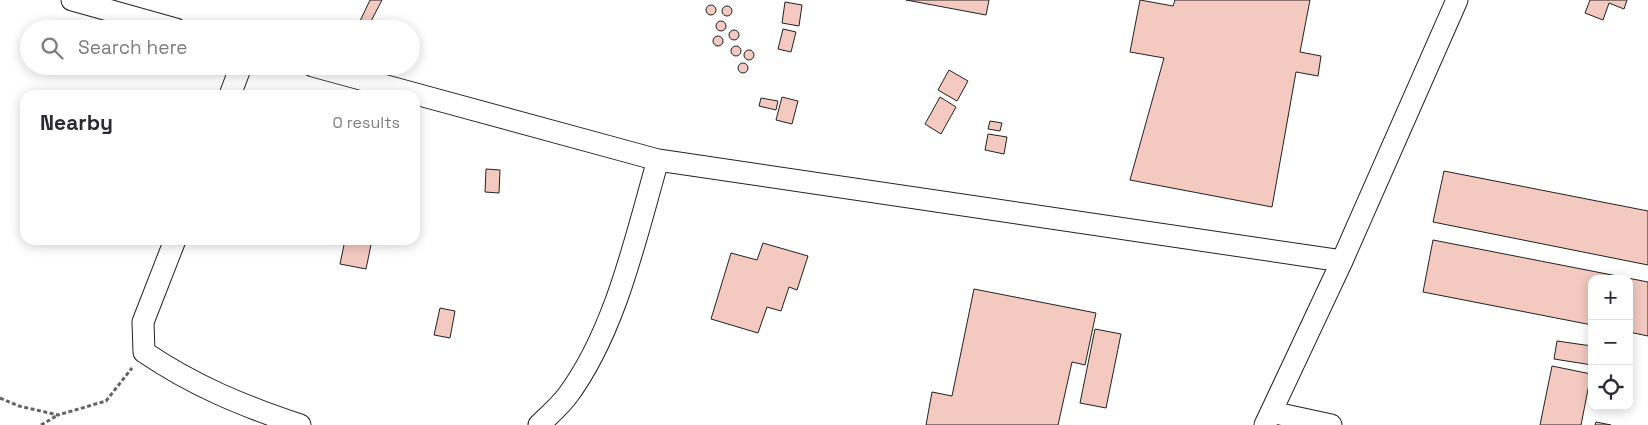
<!DOCTYPE html>
<html lang="en">
<head>
<meta charset="utf-8">
<style>
  :root { --surface:#fff; --page:#f7f7f7; --text:#2b2b33; --muted:#7c7c81; --line:#e1e1e2 }
  body { margin:0; font-family:"Space Grotesk",sans-serif; background:var(--page); color:var(--text) }
  .controls { position:absolute; right:15px; bottom:15px; display:grid; overflow:hidden; border-radius:10px; box-shadow:0 2px 12px #0003 }
  .controls button { width:45px; height:45px; display:grid; place-items:center; padding:0; border:0; border-bottom:1px solid var(--line); background:var(--surface); color:var(--text); font:25px sans-serif }
  .list { margin:0; padding:0; list-style:none }
  h2 { display:flex; justify-content:space-between; align-items:center; height:65px; margin:0; padding:0 20px; font-size:21px }
  h2 small { font-size:16px; font-weight:400; color:var(--muted) }
  .icon { flex:none; width:28px; height:28px; fill:none; stroke:currentColor; stroke-width:2; stroke-linecap:round; stroke-linejoin:round }
  .map { position:relative; flex:none; width:1648px; height:425px; overflow:hidden }
  .search { position:absolute; background:var(--surface); box-shadow:0 2px 12px #0003; left:20px; top:20px; width:400px; height:55px; display:flex; align-items:center; gap:12px; box-sizing:border-box; padding:0 18px; border-radius:28px; color:var(--muted); font-size:19px }
  .panel { position:absolute; background:var(--surface); box-shadow:0 2px 12px #0003; left:20px; top:90px; width:400px; height:155px; border-radius:15px }
  .map>svg:first-child { display:block }
</style>
</head>
<body>
<div class="map">
<svg width="1648" height="425" viewBox="0 0 1648 425">
  <rect width="100%" height="100%" fill="#fff"/>
  <!-- building -->
  <path fill="#f3c9c0" stroke="#222" d="M370 0H382L369 25 360 21Z
    M906 0H989L986 15Z
    M1140 0 1173 6 1175 0H1310L1300 52 1321 56 1318 76 1296 72 1272 207 1130 180 1164 58 1130 52Z
    M1590 0H1627L1624 9 1609 3 1603 20 1585 13Z
    M785 2 802 5 799 26 782 23Z
    M706 10a5 5 0 1 1 10 0a5 5 0 1 1-10 0Z
    M722 11a5 5 0 1 1 10 0a5 5 0 1 1-10 0Z
    M716 26a5 5 0 1 1 10 0a5 5 0 1 1-10 0Z
    M783 29 796 32 791 52 778 49Z
    M729 35a5 5 0 1 1 10 0a5 5 0 1 1-10 0Z
    M713 41a5 5 0 1 1 10 0a5 5 0 1 1-10 0Z
    M731 51a5 5 0 1 1 10 0a5 5 0 1 1-10 0Z
    M744 55a5 5 0 1 1 10 0a5 5 0 1 1-10 0Z
    M738 68a5 5 0 1 1 10 0a5 5 0 1 1-10 0Z
    M949 70 968 81 957 101 938 90Z
    M782 97 798 101 792 124 776 120Z
    M940 97 956 107 941 134 925 124Z
    M761 98 778 101 776 110 759 106Z
    M990 121 1002 123 1000 131 988 129Z
    M988 134 1007 137 1004 154 985 150Z
    M486 169 500 170 499 193 485 192Z
    M1444 171 1648 211V265L1433 222Z
    M345 240H372L366 269 340 264Z
    M1433 240 1648 282V336L1629 332V279H1592V325L1423 292Z
    M763 243 808 256 797 290 789 287 781 311 767 307 758 333 711 319 731 253 757 260Z
    M974 289 1096 313 1085 365 1072 362 1058 425H926L932 392 952 396Z
    M440 308 455 311 450 338 434 335Z
    M1095 329 1121 334 1106 408 1080 403Z
    M1557 341 1592 346V365L1554 359Z
    M1552 366 1591 374 1581 425H1540Z
    M1596 422 1611 425H1595Z"/>
  <g fill="none" stroke-linecap="round" stroke-linejoin="round">
    <defs>
      <path id="street" d="M72 0 176 29
        M313 66 658 160 1342 261
        M230 95 241 66
        M175 240 143 322 144 352C194 386 243 406 300 425
        M1271 412 1331 425
        M539 425C549 415 560 406 568 395 616 330 636 236 658 160
        M1265 425 1342 261 1457 0"/>
    </defs>
    <!-- street casing -->
    <use href="#street" stroke="#222" stroke-width="23"/>
    <!-- path -->
    <path stroke="#646464" stroke-width="3" stroke-dasharray="4 2.5" stroke-linecap="butt" d="M0 398 19 406 58 415 106 401 132 368
      M41 425 58 415"/>
    <!-- street -->
    <use href="#street" stroke="#fff" stroke-width="21"/>
  </g>
</svg>
<div class="controls">
<button>+</button>
<button>−</button>
<button><svg class="icon" aria-label="locate" viewBox="0 0 24 24"><circle cx="12" cy="12" r="6"/><path d="M12 2v4M12 18v4M2 12h4M18 12h4"/></svg></button>
</div>
<div class="search"><svg class="icon" aria-label="search" viewBox="0 0 24 24"><circle cx="10" cy="10" r="6"/><path d="M15 15l6 6"/></svg>Search here</div>
<section class="panel">
<h2>Nearby<small>0 results</small></h2>
<ul class="list">
</ul>
</section>
</div>
</body>
</html>
